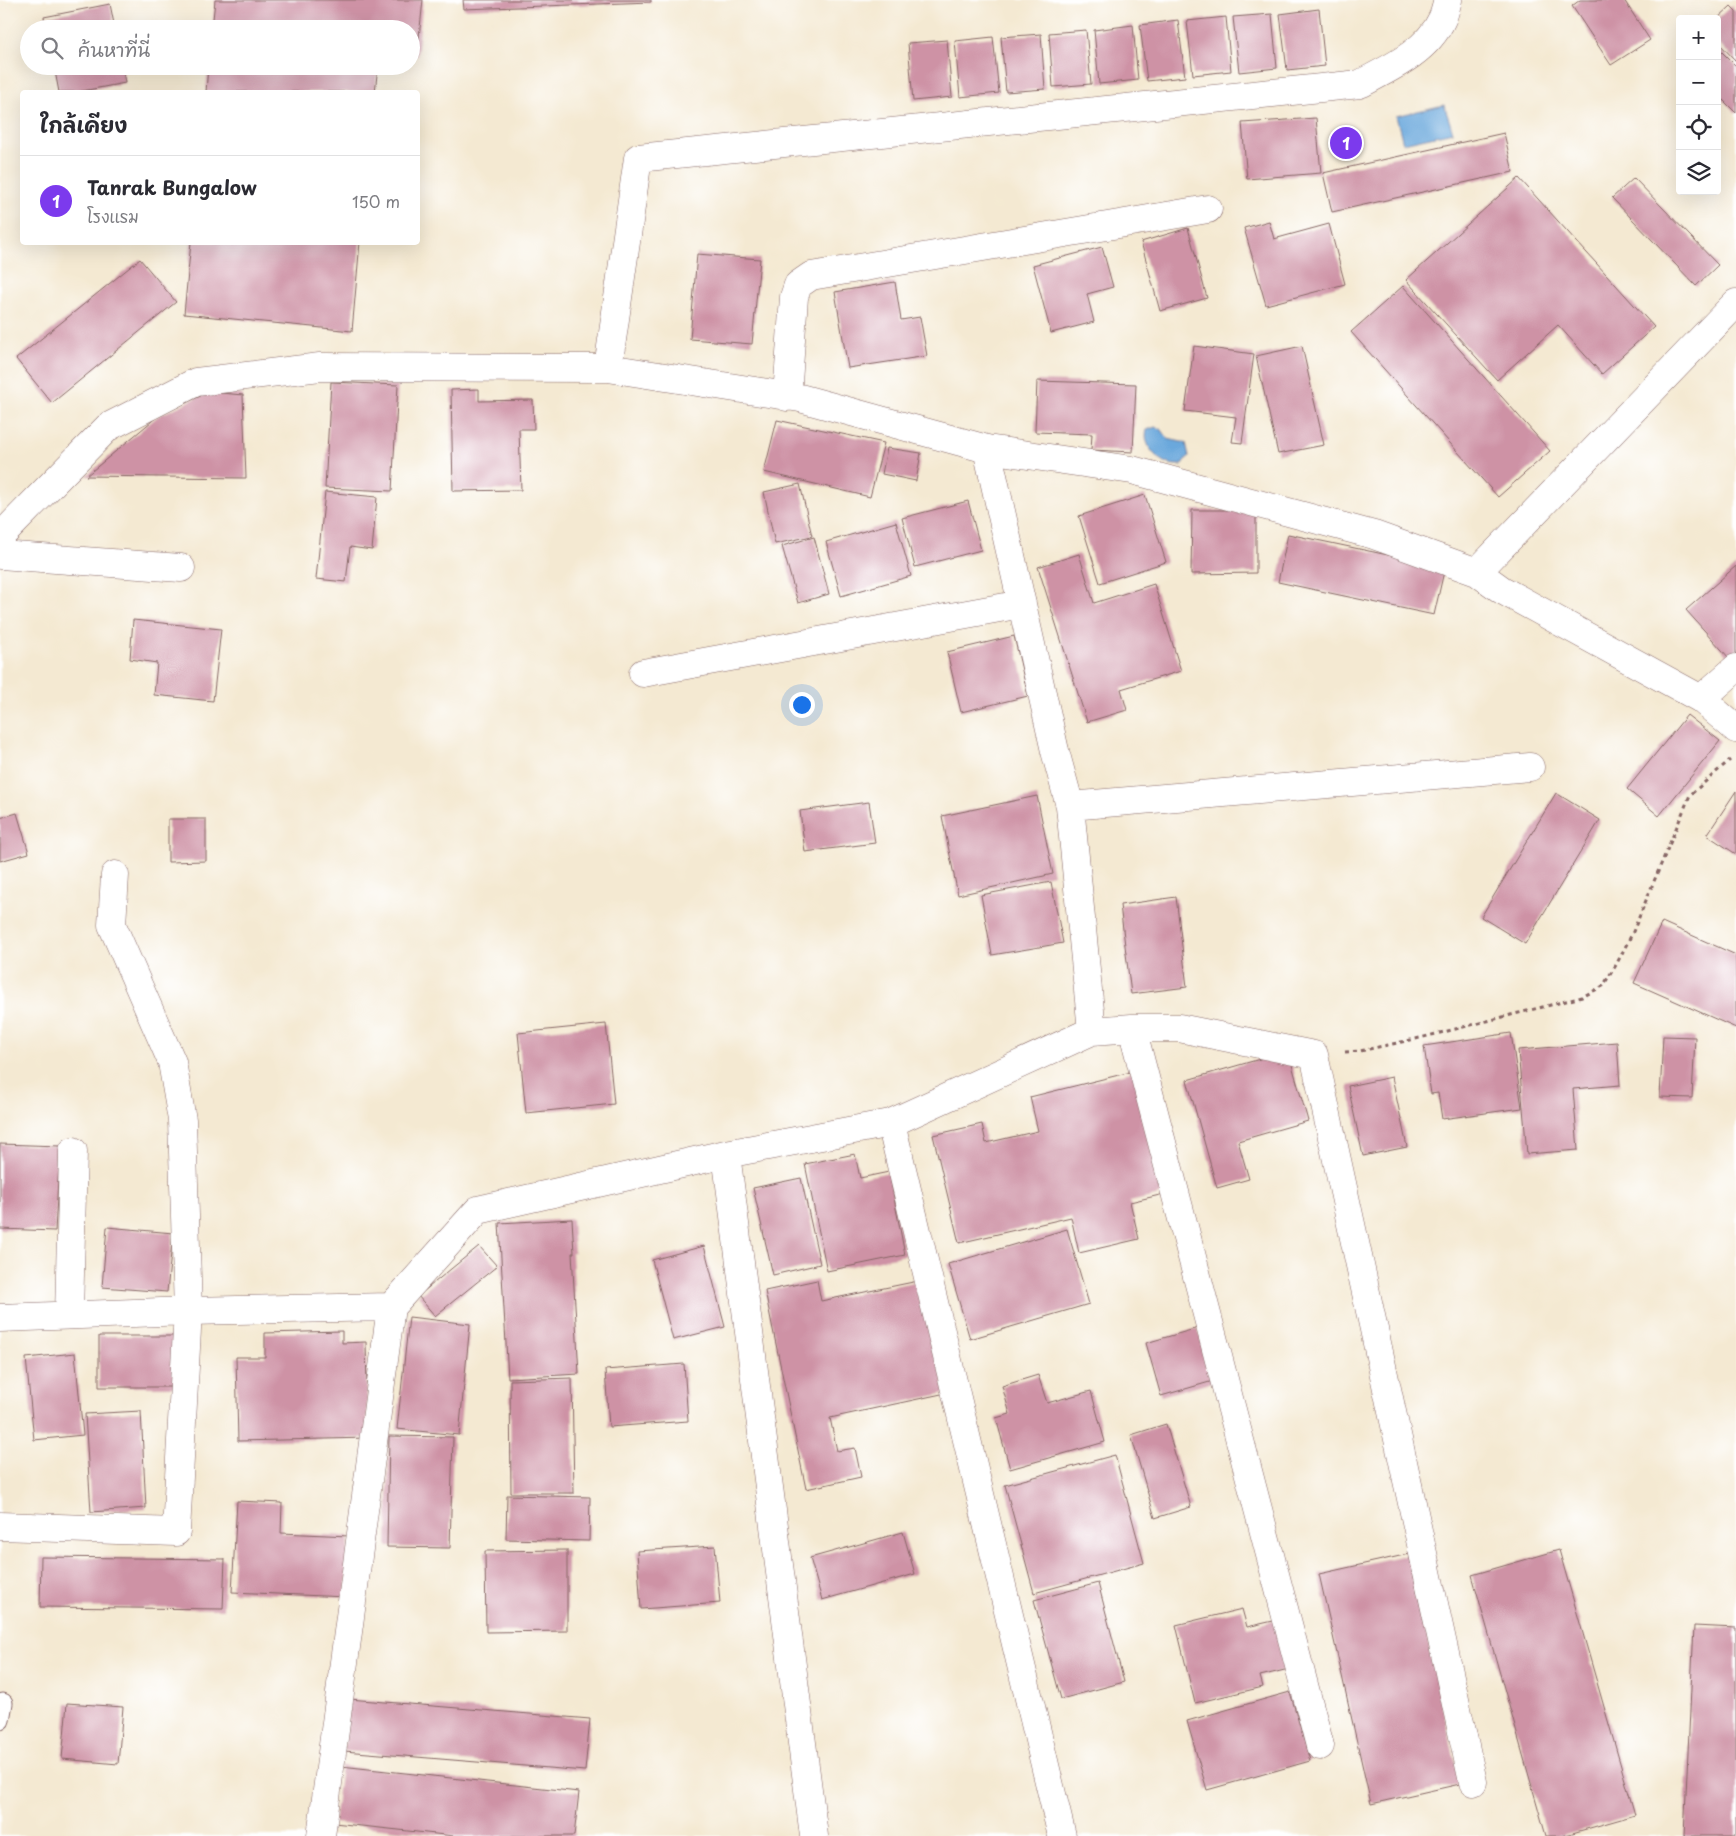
<!DOCTYPE html>
<html lang="th">
<head>
<meta charset="utf-8">
<style>
  :root { --surface:#fff; --page:#f2f2f3; --text:#2b2b33; --muted:#7c7c81; --line:#e1e1e2; --accent:#7c3aed }
  body { margin:0; font-family:"Playpen Sans","Playpen Sans Thai",sans-serif; background:var(--page); color:var(--text) }
  .controls { position:absolute; right:15px; top:15px; display:grid; overflow:hidden; border-radius:5px; box-shadow:0 5px 20px #0002 }
  .controls button { width:45px; height:45px; display:grid; place-items:center; padding:0; border:0; border-bottom:1px solid var(--line); background:var(--surface); color:var(--text); font:25px sans-serif }
  .you { position:absolute; left:801px; top:704px; width:18px; height:18px; margin:-12px; border:4px solid #fff; border-radius:50%; background:#1a73e8; box-shadow:0 0 0 8px #1a73e833 }
  .badge { display:grid; place-items:center; width:32px; height:32px; border-radius:50%; background:var(--accent); color:#fff; font-size:16px; font-weight:700 }
  .pin { position:absolute; translate:-50% -50%; border:2px solid #fff; box-shadow:0 1px 5px #0006 }
  .list { margin:0; padding:0; list-style:none }
  h2 { display:flex; justify-content:space-between; align-items:center; height:65px; margin:0; padding:0 20px; font-size:21px }
  h2 small { font-size:16px; font-weight:400; color:var(--muted) }
  .list li { display:grid; grid-template-columns:32px 1fr auto; gap:15px; align-items:center; box-sizing:border-box; height:90px; padding:0 20px; border-top:1px solid var(--line) }
  .list b { display:block; font-size:19px; white-space:nowrap }
  .list p { margin:0; font-size:16px; white-space:nowrap; color:var(--muted) }
  .list em { font-size:16px; font-style:normal; color:var(--muted) }
  .icon { flex:none; width:28px; height:28px; fill:none; stroke:currentColor; stroke-width:2; stroke-linecap:round; stroke-linejoin:round }
  .map { position:relative; flex:none; width:1736px; height:1836px; overflow:hidden }
  .search { position:absolute; background:var(--surface); box-shadow:0 5px 20px #0002; left:20px; top:20px; width:400px; height:55px; display:flex; align-items:center; gap:12px; box-sizing:border-box; padding:0 18px; border-radius:28px; color:var(--muted); font-size:19px }
  .panel { position:absolute; background:var(--surface); box-shadow:0 5px 20px #0002; left:20px; top:90px; width:400px; height:155px; border-radius:5px }
  .map>svg:first-child { display:block }
</style>
</head>
<body>
<div class="map">
<svg width="1736" height="1836" viewBox="0 0 1736 1836">
  <rect width="100%" height="100%" fill="#fff"/>
  <filter id="ink" filterUnits="userSpaceOnUse"><feTurbulence type="fractalNoise" baseFrequency=".02" numOctaves="2"/><feDisplacementMap in="SourceGraphic" scale="10" xChannelSelector="R" yChannelSelector="G"/><feConvolveMatrix kernelMatrix="1 2 1 2 8 2 1 2 1" color-interpolation-filters="sRGB"/></filter>
  <filter id="wash" filterUnits="userSpaceOnUse"><feTurbulence type="fractalNoise" baseFrequency=".0096" numOctaves="4" result="noise"/><feDisplacementMap in="SourceGraphic" scale="20" xChannelSelector="R" yChannelSelector="G"/><feGaussianBlur stdDeviation="1.12" result="paint"/><feColorMatrix in="noise" values="0 0 0 0 0 0 0 0 0 0 0 0 0 0 0 0 0 1.4 0 .05"/><feComposite in="paint" operator="in"/></filter>
  <g filter="url(#wash)">
    <rect width="100%" height="100%" fill="#f4e9d2"/>
    <!-- water -->
    <path fill="#6aa8dc" stroke="#5a6484" d="M1444 105 1453 132 1403 143 1396 116Z
      M1155 427 1162 430 1168 439 1186 443 1189 456 1182 465C1177 465 1170 465 1166 463 1154 457 1143 443 1147 430Z"/>
    <g id="blocks">
      <!-- building -->
      <path fill="#ce92a5" d="M215 0H423L417 56H411V29H212Z
        M463 0H651V2L464 9Z
        M1580 0H1624L1650 40 1611 65 1572 6Z
        M110 4 115 29H46L44 17Z
        M1731 6 1736 11V61L1717 41V19Z
        M1319 9 1325 66 1287 70 1280 14Z
        M1272 14 1277 68 1239 72 1233 17Z
        M1226 17 1231 71 1193 75 1187 21Z
        M1178 20 1185 77 1147 81 1140 25Z
        M1133 25 1138 80 1099 84 1094 30Z
        M1086 30 1091 84 1053 87 1049 33Z
        M1041 34 1045 89 1006 92 1001 37Z
        M993 37 999 93 960 97 955 41Z
        M947 40 952 97 913 101 908 43Z
        M1717 47 1736 66V113L1717 94Z
        M54 66H122L125 83 77 92H59Z
        M208 66H378L375 92H206Z
        M1316 118 1321 173 1247 179 1242 123Z
        M1504 133 1513 172 1332 212 1323 173Z
        M1519 178 1654 327 1602 374 1558 325 1497 380 1406 280Z
        M1634 178 1718 265 1696 286 1612 198Z
        M1269 221 1274 239 1329 224 1345 284 1266 305 1244 228Z
        M1188 228 1207 298 1160 311 1141 242Z
        M191 242H360L352 331 184 314Z
        M1102 247 1113 287 1087 294 1094 322 1051 333 1033 265Z
        M697 254 760 259 752 344 690 339Z
        M140 259 176 302 52 403 16 359Z
        M895 282 901 320 920 317 927 356 848 368 835 292Z
        M1403 286 1550 451 1498 497 1351 332Z
        M1194 346 1254 354 1242 443 1232 442 1236 417 1185 411Z
        M1302 346 1324 445 1278 454 1256 356Z
        M1037 381 1136 384 1133 452 1091 450 1092 434 1035 432Z
        M331 382 398 385 392 491 325 488Z
        M479 389V401L533 400 534 429H519L521 490 453 491 451 390Z
        M209 392 243 395 246 478 86 476 158 416Z
        M777 420 884 443 870 497 764 472Z
        M887 448 921 453 916 481 882 474Z
        M800 484 812 536 775 544 764 492Z
        M325 492 377 497 372 550 350 547 346 582 316 579Z
        M1145 495 1166 562 1100 583 1079 516Z
        M968 501 981 550 915 567 902 518Z
        M1192 510H1256V573L1191 574Z
        M896 522 911 576 841 596 826 542Z
        M1288 534 1445 567 1434 615 1278 582Z
        M814 537 829 594 798 603 782 546Z
        M1079 554 1094 603 1154 584 1181 671 1121 689 1127 710 1087 722 1038 567Z
        M1736 566V653L1730 659 1686 610Z
        M133 620 221 629 213 701 154 695 157 663 130 659Z
        M1014 636 1028 696 961 712 947 652Z
        M1687 715 1720 741 1659 816 1627 789Z
        M1736 791V854L1707 835Z
        M1556 793 1600 820 1525 944 1481 917Z
        M1037 796 1053 874 958 895 942 816Z
        M869 802 875 843 805 852 800 811Z
        M17 813 29 853 0 861V818Z
        M168 819H206V861L168 862Z
        M1051 882 1063 943 992 955 981 895Z
        M1176 897 1187 987 1131 994 1120 905Z
        M1662 922 1736 955V1028L1634 983Z
        M606 1024 614 1104 526 1113 518 1033Z
        M1511 1033 1522 1108 1442 1119 1438 1093 1431 1094 1424 1046Z
        M1663 1036 1695 1037 1692 1098 1660 1097Z
        M1617 1042 1620 1085 1573 1089 1578 1150 1527 1154 1518 1050Z
        M1288 1051 1308 1121 1238 1141 1249 1179 1217 1188 1187 1080Z
        M1135 1071 1164 1194 1130 1202 1139 1239 1079 1253 1071 1217 959 1243 933 1135 982 1124 986 1143 1038 1131 1030 1097Z
        M1392 1077 1407 1147 1363 1156 1348 1086Z
        M0 1144 60 1146 55 1231 0 1229Z
        M855 1154 860 1178 889 1172 905 1255 827 1271 805 1164Z
        M801 1178 820 1264 773 1275 753 1188Z
        M572 1219 574 1253H572L579 1374 508 1378 499 1223Z
        M107 1227 173 1233 167 1292 102 1287Z
        M1067 1229 1089 1304 970 1339 948 1264Z
        M479 1246 497 1266 435 1316 418 1296Z
        M704 1246 725 1327 673 1340 652 1260Z
        M817 1280 821 1301 923 1280 946 1393 830 1418 837 1451 855 1448 861 1477 806 1489 765 1291Z
        M409 1317 470 1324 459 1435 397 1429Z
        M1198 1328 1213 1381 1161 1396 1146 1343Z
        M342 1331V1343L366 1342 368 1438 238 1441 236 1357H265V1333Z
        M99 1336H176V1387H99Z
        M75 1353 83 1435 34 1440 26 1358Z
        M684 1364 688 1421 609 1427 605 1370Z
        M1038 1375 1047 1403 1091 1391 1105 1442 1010 1469 996 1418 1010 1414 1002 1386Z
        M572 1378 574 1493H511L510 1380Z
        M141 1411 146 1508 91 1512 85 1414Z
        M1166 1424 1191 1507 1155 1518 1131 1435Z
        M389 1436 453 1437 450 1548 387 1547Z
        M1115 1455 1144 1563 1034 1593 1005 1485Z
        M507 1495 590 1497 589 1541 506 1539Z
        M237 1501 282 1503 281 1533 349 1536 346 1597 232 1592Z
        M903 1532 915 1574 822 1600 810 1558Z
        M715 1546 720 1603 641 1609 637 1551Z
        M567 1550V1631L486 1632 485 1551Z
        M1559 1550 1635 1815 1562 1836H1546L1472 1575Z
        M1409 1554 1460 1784 1371 1804 1319 1574Z
        M41 1557 225 1559 223 1609 40 1607Z
        M1098 1583 1124 1682 1061 1699 1034 1600Z
        M1242 1609 1247 1627 1282 1619 1293 1668 1260 1676 1263 1687 1195 1703 1176 1625Z
        M1694 1626 1736 1628V1836H1684Z
        M1290 1692 1310 1761 1207 1790 1187 1721Z
        M349 1699 590 1719 585 1771 344 1751Z
        M67 1703 123 1707 118 1764 62 1759Z
        M341 1766 579 1792 574 1836H454L334 1823Z"/>
    </g>
  </g>
  <g filter="url(#ink)">
    <use href="#blocks" fill-opacity="0" stroke="#866665" stroke-width="1"/>
    <g fill="none" stroke-linecap="round" stroke-linejoin="round">
      <defs>
        <path id="lane" d="M0 1720 3 1703"/>
        <path id="street" d="M608 368 638 158 1360 84C1390 68 1427 52 1442 19 1445 13 1446 6 1448 0
          M787 397 794 297 798 285 811 276 1208 209
          M987 449 1055 751 1070 806 1092 1031
          M0 537 108 427 196 382 320 367 608 368 800 398 987 449 1132 470 1374 535 1477 572 1502 590 1701 699 1736 729
          M0 555 181 568
          M1477 572 1736 303
          M643 673 1022 604
          M1701 699 1736 668
          M1070 806 1530 767
          M1132 1028 1320 1746
          M891 1123 1062 1836
          M726 1154 814 1836
          M69 1315 73 1151
          M0 1318 188 1311 391 1307 478 1210 726 1154 891 1123 1092 1031 1132 1028H1179L1314 1055 1473 1782
          M0 1526 176 1532 188 1311 182 1120 172 1062 112 925 115 875
          M321 1836 391 1307"/>
      </defs>
      <!-- lane casing -->
      <use href="#lane" stroke="#866665" stroke-width="21"/>
      <!-- street casing -->
      <use href="#street" stroke="#866665" stroke-width="29"/>
      <!-- path -->
      <path stroke="#866665" stroke-width="3" stroke-dasharray="4 4" stroke-linecap="butt" d="M1345 1052 1360 1051 1420 1038 1582 997 1603 986 1616 965 1632 934 1690 795 1730 760"/>
      <!-- lane -->
      <use href="#lane" stroke="#fff" stroke-width="19"/>
      <!-- street -->
      <use href="#street" stroke="#fff" stroke-width="28"/>
    </g>
  </g>
</svg>
<div class="controls">
<button>+</button>
<button>−</button>
<button><svg class="icon" aria-label="locate" viewBox="0 0 24 24"><circle cx="12" cy="12" r="6"/><path d="M12 2v4M12 18v4M2 12h4M18 12h4"/></svg></button>
<button><svg class="icon" aria-label="layers" viewBox="0 0 24 24"><path d="M12 4l9 5-9 5-9-5zM3 14l9 5 9-5"/></svg></button>
</div>
<div class="you"></div>
<div class="pin badge" style="left:1346px;top:143px">1</div>
<div class="search"><svg class="icon" aria-label="search" viewBox="0 0 24 24"><circle cx="10" cy="10" r="6"/><path d="M15 15l6 6"/></svg>ค้นหาที่นี่</div>
<section class="panel">
<h2>ใกล้เคียง<small></small></h2>
<ul class="list">
<li><span class="badge">1</span><div><b>Tanrak Bungalow</b><p>โรงแรม</p></div><em>150 m</em></li>
</ul>
</section>
</div>
</body>
</html>
